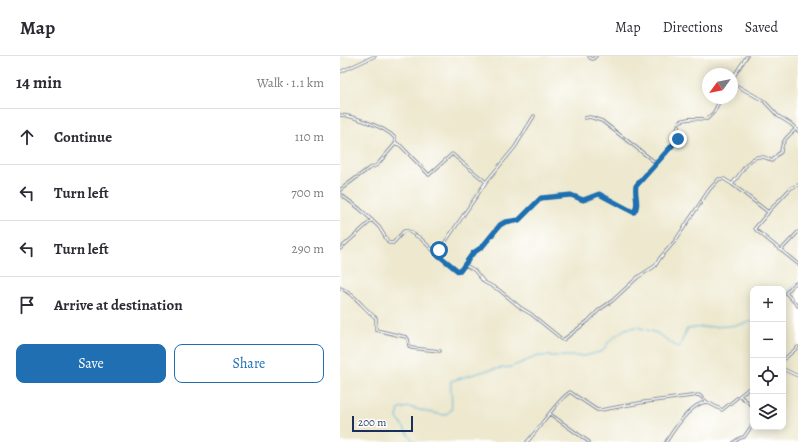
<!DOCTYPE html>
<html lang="en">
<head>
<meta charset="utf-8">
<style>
  :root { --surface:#fff; --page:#f7f7f7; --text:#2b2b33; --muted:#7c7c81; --line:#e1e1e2; --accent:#1f6fb2 }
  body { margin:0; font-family:Alegreya,serif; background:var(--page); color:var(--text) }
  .controls { position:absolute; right:12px; bottom:12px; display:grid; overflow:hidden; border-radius:8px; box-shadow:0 2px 10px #0003 }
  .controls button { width:36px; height:36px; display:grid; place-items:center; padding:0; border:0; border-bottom:1px solid var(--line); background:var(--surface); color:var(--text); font:20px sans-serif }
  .compass { position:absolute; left:362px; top:12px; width:36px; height:36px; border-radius:50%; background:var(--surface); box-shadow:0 2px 10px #0003; rotate:237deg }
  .scale { position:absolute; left:12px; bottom:10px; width:61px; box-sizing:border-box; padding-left:4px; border:2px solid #1b2f5e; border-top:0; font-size:11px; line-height:14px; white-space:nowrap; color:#1b2f5e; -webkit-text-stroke:3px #fff; paint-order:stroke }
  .stop { position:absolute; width:12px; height:12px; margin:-9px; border:3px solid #1f6fb2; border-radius:50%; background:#fff }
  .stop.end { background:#1f6fb2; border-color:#fff; box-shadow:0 1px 4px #0008 }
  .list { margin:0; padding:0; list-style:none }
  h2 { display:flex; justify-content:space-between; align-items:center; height:52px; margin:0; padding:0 16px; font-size:17px }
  h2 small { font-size:13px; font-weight:400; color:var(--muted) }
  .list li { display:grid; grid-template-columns:26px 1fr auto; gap:12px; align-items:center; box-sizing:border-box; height:56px; padding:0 16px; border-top:1px solid var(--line) }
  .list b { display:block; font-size:15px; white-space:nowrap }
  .list em { font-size:13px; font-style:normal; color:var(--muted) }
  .actions { display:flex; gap:8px; padding:12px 16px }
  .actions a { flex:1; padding:9px 0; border:1px solid var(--accent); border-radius:8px; text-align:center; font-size:14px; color:var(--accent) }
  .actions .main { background:var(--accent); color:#fff }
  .icon { flex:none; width:22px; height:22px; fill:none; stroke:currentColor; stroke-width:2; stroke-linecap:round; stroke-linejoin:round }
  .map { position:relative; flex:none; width:458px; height:386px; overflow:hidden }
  header { display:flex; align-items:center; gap:24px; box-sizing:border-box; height:56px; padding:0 20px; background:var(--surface); border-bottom:1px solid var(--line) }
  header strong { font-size:19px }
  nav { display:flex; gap:22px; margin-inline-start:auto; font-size:14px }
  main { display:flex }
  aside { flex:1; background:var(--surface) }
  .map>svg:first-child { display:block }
</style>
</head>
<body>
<header>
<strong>Map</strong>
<nav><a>Map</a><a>Directions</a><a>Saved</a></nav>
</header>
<main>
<aside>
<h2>14 min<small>Walk · 1.1 km</small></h2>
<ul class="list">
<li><svg class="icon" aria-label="ahead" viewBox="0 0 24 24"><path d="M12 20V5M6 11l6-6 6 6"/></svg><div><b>Continue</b></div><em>110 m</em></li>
<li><svg class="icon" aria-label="left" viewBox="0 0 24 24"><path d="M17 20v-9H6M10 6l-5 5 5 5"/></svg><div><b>Turn left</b></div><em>700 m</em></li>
<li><svg class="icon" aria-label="left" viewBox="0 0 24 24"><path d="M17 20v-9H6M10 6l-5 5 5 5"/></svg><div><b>Turn left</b></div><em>290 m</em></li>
<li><svg class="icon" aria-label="arrive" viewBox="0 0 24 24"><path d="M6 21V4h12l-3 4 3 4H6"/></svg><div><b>Arrive at destination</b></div></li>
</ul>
<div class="actions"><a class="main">Save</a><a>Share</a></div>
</aside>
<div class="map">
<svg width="458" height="386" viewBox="0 0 458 386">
  <rect width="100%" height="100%" fill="#fff"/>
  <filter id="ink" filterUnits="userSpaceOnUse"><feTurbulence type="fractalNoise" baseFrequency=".025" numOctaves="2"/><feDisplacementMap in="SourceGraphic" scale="8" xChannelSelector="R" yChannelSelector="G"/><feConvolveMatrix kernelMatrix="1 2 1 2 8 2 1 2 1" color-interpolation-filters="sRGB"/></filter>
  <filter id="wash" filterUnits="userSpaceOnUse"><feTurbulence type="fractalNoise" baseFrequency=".012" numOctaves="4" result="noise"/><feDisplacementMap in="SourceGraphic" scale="16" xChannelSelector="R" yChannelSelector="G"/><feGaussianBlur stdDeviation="0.9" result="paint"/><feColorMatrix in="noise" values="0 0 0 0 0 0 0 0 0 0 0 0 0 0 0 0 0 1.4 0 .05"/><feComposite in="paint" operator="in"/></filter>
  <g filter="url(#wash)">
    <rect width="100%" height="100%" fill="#ede8ce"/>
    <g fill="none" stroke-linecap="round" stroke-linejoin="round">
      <!-- stream -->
      <path stroke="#5db2d9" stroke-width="1" d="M443 242 456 228
        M74 386 57 362 59 353 69 351 87 356 105 359 111 354C113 344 110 335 111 325L148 314 171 311 198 300H245L263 295 270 284 285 273 297 271 317 277 339 292 347 273C369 269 392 273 413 265"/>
    </g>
  </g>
  <g filter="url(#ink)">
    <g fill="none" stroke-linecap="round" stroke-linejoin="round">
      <defs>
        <path id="minor" d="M249 0 250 2 253 3 256 0
          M0 16 35 0
          M392 23 407 0
          M392 27 424 45 438 60 451 68 456 73
          M0 59C13 60 45 71 54 81 55 83 55 85 56 87
          M194 60 175 91 146 126 97 198 119 215 121 214 133 197 142 191 160 169 165 166 179 164 201 142 231 139 243 144H247L259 138 293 156H294C300 149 294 138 296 130L338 83 337 74 339 66C347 61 358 63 367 63L374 56 381 42
          M245 62 250 61 262 65 316 107
          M392 128 428 156 451 132 458 129
          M0 134 28 113 37 109 56 87 61 90 89 119 112 98 146 126
          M0 138 20 153 39 171 49 187H53L64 175H68L80 182 97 198
          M428 157 415 172 416 174 458 208
          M0 193 32 164
          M441 194 458 176
          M125 209 134 214 144 226 159 234 181 252 191 258 223 284 248 265 259 254 272 245 298 221 315 210 320 202 335 185 369 134 379 123H384L392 128C404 115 411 91 432 105L437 99 441 96C442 84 448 80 456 73L458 75
          M458 226 453 229 446 237 458 250
          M0 232C14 237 24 253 36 262V274L66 281 68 283 69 290 71 292 100 295
          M443 304 458 291
          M443 313 458 320
          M400 340 413 350
          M210 358 249 386
          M187 386C200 372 215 346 230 336L257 354H261L305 346 359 339 367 346 382 354 413 329
          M326 386C334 373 351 348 366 346
          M394 386 400 382 404 381 413 368"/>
      </defs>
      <!-- minor casing -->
      <use href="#minor" stroke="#848c96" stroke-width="3.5"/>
      <!-- minor -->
      <use href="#minor" stroke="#fff" stroke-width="1.5"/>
    </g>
  </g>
  <g fill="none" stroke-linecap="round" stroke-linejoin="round" filter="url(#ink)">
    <!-- route -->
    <path stroke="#1f6fb2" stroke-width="5" d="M99 194 97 198 118 215H120L133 197 142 191 160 169 165 166 179 164 201 142 231 139 243 144 259 138 293 156H294C300 149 294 138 296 130L338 83"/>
  </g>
</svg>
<div class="controls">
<button>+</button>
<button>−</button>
<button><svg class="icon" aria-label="locate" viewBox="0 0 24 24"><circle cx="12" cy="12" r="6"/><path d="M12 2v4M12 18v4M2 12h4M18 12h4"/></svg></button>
<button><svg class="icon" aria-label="layers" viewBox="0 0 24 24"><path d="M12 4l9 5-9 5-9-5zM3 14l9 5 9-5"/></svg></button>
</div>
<svg class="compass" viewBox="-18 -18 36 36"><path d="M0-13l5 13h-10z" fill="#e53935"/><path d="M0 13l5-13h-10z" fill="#7c7c81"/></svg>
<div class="scale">200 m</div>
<div class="stop" style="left:99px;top:194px"></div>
<div class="stop end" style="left:338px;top:83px"></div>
</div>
</main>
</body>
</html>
